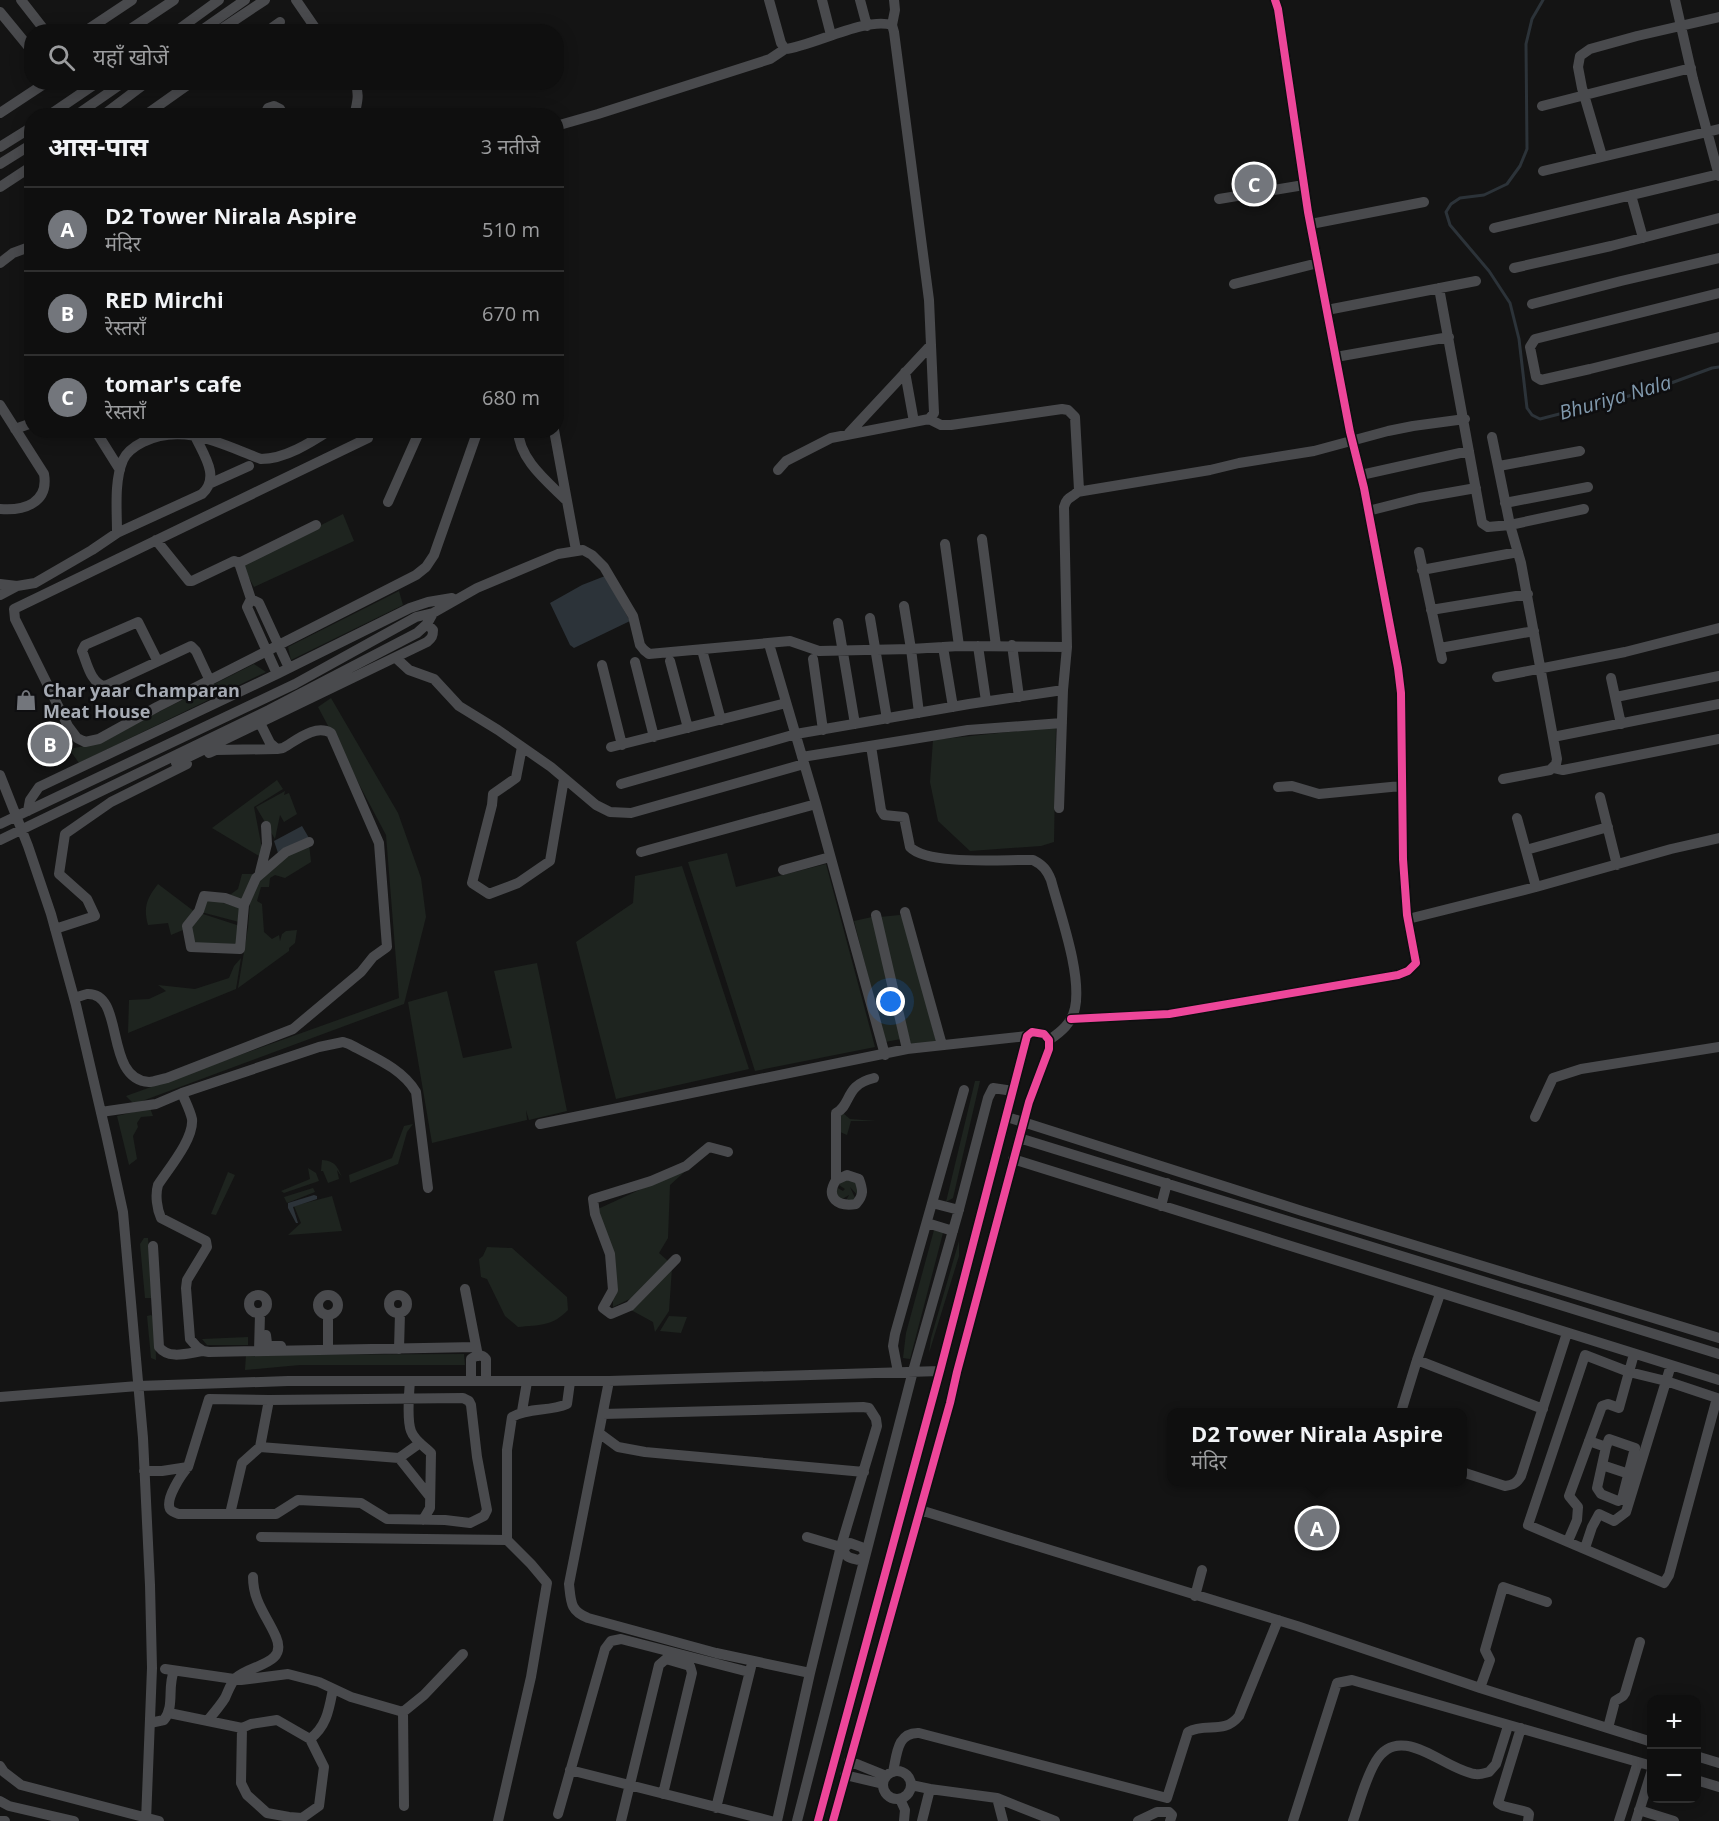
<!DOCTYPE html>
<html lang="hi">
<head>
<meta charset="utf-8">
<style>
  :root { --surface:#0f0f0f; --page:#181818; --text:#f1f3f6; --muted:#9b9c9e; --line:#2f2f2f; --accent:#73767c }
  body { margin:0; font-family:"Open Sans","Noto Sans Devanagari",sans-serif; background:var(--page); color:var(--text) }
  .controls { position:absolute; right:18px; bottom:18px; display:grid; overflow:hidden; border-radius:12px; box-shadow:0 3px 15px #0003 }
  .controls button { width:54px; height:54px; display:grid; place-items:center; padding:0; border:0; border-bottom:2px solid var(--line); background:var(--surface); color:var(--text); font:30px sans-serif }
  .you { position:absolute; left:891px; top:1002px; width:21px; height:21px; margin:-15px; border:4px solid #fff; border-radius:50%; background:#1a73e8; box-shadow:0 0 0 9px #1a73e833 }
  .badge { display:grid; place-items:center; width:39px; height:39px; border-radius:50%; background:var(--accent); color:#fff; font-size:20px; font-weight:700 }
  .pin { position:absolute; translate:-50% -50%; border:3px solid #fff; box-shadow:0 2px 6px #0006 }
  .popup { position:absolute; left:1167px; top:1408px; width:300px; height:78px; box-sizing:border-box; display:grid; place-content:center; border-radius:12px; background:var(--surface); filter:drop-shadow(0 2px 4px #0005); font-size:20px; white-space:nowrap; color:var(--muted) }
  .popup b { font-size:22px; color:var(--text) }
  .popup::after { content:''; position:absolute; left:50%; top:100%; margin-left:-12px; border:12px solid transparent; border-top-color:var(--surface) }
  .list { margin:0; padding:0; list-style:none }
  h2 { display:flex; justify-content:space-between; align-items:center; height:78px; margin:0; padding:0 24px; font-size:26px }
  h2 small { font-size:20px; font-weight:400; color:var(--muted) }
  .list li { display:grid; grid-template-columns:39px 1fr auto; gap:18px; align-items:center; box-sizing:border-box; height:84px; padding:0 24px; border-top:2px solid var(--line) }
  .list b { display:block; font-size:22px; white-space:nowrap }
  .list p { margin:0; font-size:20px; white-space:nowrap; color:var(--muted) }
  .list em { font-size:20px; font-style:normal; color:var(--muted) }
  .icon { flex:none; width:33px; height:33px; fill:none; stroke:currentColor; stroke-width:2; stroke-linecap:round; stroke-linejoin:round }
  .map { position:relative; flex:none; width:1719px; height:1821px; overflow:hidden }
  .search { position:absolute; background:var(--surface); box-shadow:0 3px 15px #0003; left:24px; top:24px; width:540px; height:66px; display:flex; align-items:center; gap:15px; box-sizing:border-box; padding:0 21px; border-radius:24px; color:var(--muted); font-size:22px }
  .panel { position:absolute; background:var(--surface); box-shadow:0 3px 15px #0003; left:24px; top:108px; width:540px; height:330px; border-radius:24px }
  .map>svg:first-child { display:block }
</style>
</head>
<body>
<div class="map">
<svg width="1719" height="1821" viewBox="0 0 1719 1821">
  <rect width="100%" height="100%" fill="#141414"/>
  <!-- green -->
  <path fill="#1e241f" d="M343 514 354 541 254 587 242 565Z
    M399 591 403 605 291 660 288 647Z
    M254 664 266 672 79 763 69 749 95 744Z
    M331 698 398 813 421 878 426 917 404 1004 134 1104 126 1096 399 998 386 835 318 707Z
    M1056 727 1054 842 1041 846 970 851 938 821 930 782 933 740Z
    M277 780 283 789 254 807 264 859 212 828Z
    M285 791 284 795 289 793 297 814 284 822 280 815 275 839 256 807Z
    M309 844 311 862 285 878 275 875 270 878 269 887H261L257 901 262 904 264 932 272 939 279 935 280 941 282 934 286 931 297 930 295 943 289 948V951L238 988 248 928 251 890 276 863Z
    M727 853 736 887 826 864 875 1047 755 1071 688 862Z
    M682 866 749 1069 616 1099 576 942 633 903 635 876Z
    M242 874H256L242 903 227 897 238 889Z
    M158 884 195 912 183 930 171 935 168 923 148 925C143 907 147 898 158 884Z
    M205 897 242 909 239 922 201 912Z
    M200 913 240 926V948L191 945 190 925Z
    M900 915 904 921 936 1041 911 1046 880 917Z
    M872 917 901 1039 885 1042 854 921Z
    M241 958 236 989 128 1033 129 1000 149 999 166 991 158 985 195 989 229 978 234 966Z
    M537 963 567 1111 529 1120 526 1110 527 1120 432 1143 408 1002 447 991 463 1058 512 1048 494 971Z
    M975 1081H980L953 1198 946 1202Z
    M150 1108 153 1116 141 1117 137 1123 138 1127 133 1136 137 1159 129 1165 117 1116Z
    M844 1114 850 1119 876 1121H851L847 1135 838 1131 839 1115Z
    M413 1124 407 1132 398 1164 350 1183 349 1175 392 1158 404 1126Z
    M322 1160C335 1161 337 1166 342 1177L337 1170 339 1179 328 1183 323 1171H321Z
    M691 1166 670 1185 668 1238 659 1253 668 1261 632 1298 613 1307V1300L598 1209Z
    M308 1168 316 1173 319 1181 284 1193 281 1191 310 1179Z
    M228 1172 235 1175 216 1215 211 1214Z
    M841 1178 857 1179 860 1198 850 1187 856 1200 844 1204 849 1195 839 1201 834 1186 843 1191 845 1189 836 1183Z
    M313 1188 315 1192 287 1203 284 1197Z
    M332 1196 342 1231 288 1235 301 1223 294 1206Z
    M934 1230 943 1233 910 1359 903 1358 906 1333Z
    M144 1238H148L153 1298H145L140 1244Z
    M959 1241V1256L929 1353 931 1338Z
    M487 1247 512 1248 567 1297 568 1310C553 1326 539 1325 518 1327L505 1316 487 1279 481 1277 479 1259 483 1256Z
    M672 1268 669 1311 655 1332 653 1322 631 1310Z
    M151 1315 155 1319 156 1360 151 1358 147 1316Z
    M669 1316 687 1317 681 1333 660 1331Z
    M248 1337V1345H207L202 1339Z
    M464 1354 465 1365H300L245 1370 246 1355Z"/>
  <!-- water -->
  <path fill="#2c3339" d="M605 576 630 621 574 648 570 645 550 603 582 585Z
    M302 826 309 838 278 853 274 841Z
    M314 1195 317 1196V1199L293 1207 298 1223H296L288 1208V1203Z"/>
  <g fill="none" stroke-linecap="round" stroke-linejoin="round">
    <!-- stream -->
    <path stroke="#2c3339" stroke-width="3" d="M1543 0 1532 19 1526 44 1527 149 1520 166 1507 184 1484 195 1460 198 1451 204 1446 212 1450 225 1489 271 1510 303 1519 339 1527 408 1532 415 1540 419 1652 390 1712 368 1719 367"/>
    <!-- minor -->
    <path stroke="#494a4d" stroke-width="10" d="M21 0 46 32
      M296 0 318 32
      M769 0 781 43 785 49C813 46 864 17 892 25L894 32 929 300 934 413 929 419 831 438 786 461 778 470
      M822 0 831 35
      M860 0 867 26
      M1675 0 1693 79 1719 176
      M0 12 32 51
      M892 25 895 10 894 0
      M84 32 132 0
      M126 32 174 0
      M175 32 219 0
      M199 32 245 0
      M217 32 265 0
      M266 32 280 22
      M1542 106 1691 68
      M0 113 47 82
      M48 116 98 82
      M75 116 124 82
      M102 116 147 82
      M144 116 192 82
      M264 116 268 108 274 106 280 109 284 116
      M354 116C357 104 360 94 355 82
      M556 126 598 114 770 59 785 49
      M0 147 32 127
      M1602 156 1582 88 1578 67 1580 56 1590 49 1637 36 1719 17
      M0 164 32 144
      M1543 171 1719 129
      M0 187 32 166
      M1631 195 1643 238
      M1219 199 1304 185
      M1311 224 1424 202
      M1494 228 1719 174
      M0 263 13 253 32 246
      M1514 268 1611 246 1719 218
      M1234 284 1318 263
      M1439 288 1482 523 1488 527 1510 525 1584 509
      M1719 293 1535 339 1530 347 1536 377 1541 380 1590 369 1719 337
      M1532 304 1621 281 1719 258
      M1327 310 1476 281
      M1336 357 1449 337
      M905 372 914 422
      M0 405 44 474C49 503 24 511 0 509
      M929 419 941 425H951L1062 409 1068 410 1075 417 1079 490C1074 498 1067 495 1064 507L1067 647 1063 690 1059 808
      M15 429 32 423
      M95 430 120 470
      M518 430C519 460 548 482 567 501
      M554 430 576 550
      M849 433 931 345
      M1492 437 1510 525 1521 563 1557 759 1556 764 1550 770 1503 779
      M368 438 14 609 15 619 20 629 68 726 77 738 85 742 99 739 157 707 416 575 426 567 434 555 478 430
      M1499 466 1580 451
      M1361 475 1469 451
      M209 484 249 466
      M1077 492 1210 470 1239 463 1314 451 1388 431 1413 426 1465 419
      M388 502 420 430
      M1505 503 1588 487
      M1368 511 1419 498 1476 488
      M117 533C117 510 114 481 123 460 127 451 135 446 143 442 184 422 223 445 261 459 285 459 310 443 330 430
      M982 539 996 646
      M156 540 189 581H192L234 561 239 563 251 599 259 603 289 668
      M945 544 959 646
      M1419 552 1442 659
      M239 563 316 525
      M1422 570 1518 552
      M0 584 17 586 35 583 92 550 117 533 202 494C221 477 203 454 194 434
      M0 595 17 586
      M251 599 247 607 277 674
      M904 606 911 649 919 713
      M1431 610 1528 594
      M870 618 887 719
      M838 623 855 724
      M769 644 816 804 885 1055
      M1012 645 1019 697
      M978 646 986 701
      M943 647 953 707
      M1440 648 1534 631
      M702 650 721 720
      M396 658 409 670 434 679 459 706 498 730 551 767 596 805 610 812 631 813 804 764
      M813 659 823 730
      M157 660 138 622 85 645 82 651C87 663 91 684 105 686L191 646 196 651 210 681
      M670 661 688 728
      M635 662 654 737
      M602 665 622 745
      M1497 677 1625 652 1719 628
      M1611 678 1621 724
      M1616 697 1719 676
      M1553 737 1719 704
      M871 746 881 810 884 815 904 817 910 847C928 866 1007 859 1033 860 1043 865 1047 870 1051 880 1060 914 1082 974 1075 1008 1072 1023 1061 1032 1049 1040
      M522 747 516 778 493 794 492 805 472 883 489 894 518 883 550 861 564 779
      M611 747 786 703
      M209 753 216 750 277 749
      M802 757 968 730 1062 723
      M176 763 427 642C432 638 433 636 433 630L427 624
      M1554 768 1563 770 1719 739
      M0 775 28 846 51 914 76 1005 106 1134 123 1212 143 1438 150 1585 152 1668 146 1821
      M621 784 796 734 969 704 1063 690
      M1278 787 1292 786 1319 794 1401 786
      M1600 797 1617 865
      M28 811 30 800 39 787 277 674 410 608 428 602 452 598
      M1517 818 1536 887
      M0 824 295 684 416 617 433 613 477 588 558 554 583 550 592 555 604 567 633 616 640 645 644 650 649 654 790 641 819 651 911 649 959 646 1067 647
      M0 840 269 710 417 633 427 624 433 613
      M1526 850 1608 827
      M641 852 816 804
      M783 870 830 857
      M260 872 267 844 266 826
      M244 905 225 898 204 896 199 911 187 926 191 947 240 949 244 905 256 878 286 852 309 842
      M905 912 942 1045
      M876 915 907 1049
      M1408 919 1536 887 1671 849 1719 838
      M55 929 95 916 87 899 59 874 65 834 111 802 187 764
      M74 998C78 997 83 995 87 994 126 992 103 1079 149 1082 154 1082 161 1079 167 1078L293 1029 361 972 373 957 387 947 379 843 331 733C315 724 297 740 283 748L277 749 270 743 260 723
      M1071 1019 1169 1014 1398 975 1408 971 1416 963 1407 915 1403 859 1401 693 1398 668 1364 488 1350 432 1308 212 1278 9 1275 0
      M182 1093C185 1101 190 1110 192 1119 194 1139 169 1168 158 1185 155 1195 157 1209 161 1218L206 1241 207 1247 187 1280 186 1288 190 1339 197 1347 203 1351 209 1352 476 1347
      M101 1112 156 1104 182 1093 319 1047 343 1042 349 1044C373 1057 402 1068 416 1092L428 1188
      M1007 1117 1302 1211 1719 1338
      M1535 1117 1553 1078 1581 1069 1719 1047
      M540 1124 907 1049 1027 1036
      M1019 1138 1719 1354
      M1013 1159 1719 1380
      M836 1180 847 1175 859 1179C863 1190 864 1195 856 1204 838 1207 825 1198 836 1180V1113C852 1105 844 1085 874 1078
      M932 1203 959 1210
      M1161 1206 1167 1183
      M927 1223 953 1231
      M153 1246 159 1347C169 1360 188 1353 203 1351
      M676 1259 630 1306 611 1314 603 1308 613 1290 610 1254 595 1214 593 1199 651 1181 686 1166 709 1147 728 1152
      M465 1289 478 1356
      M249 1304a9 9 0 1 1 18 0a9 9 0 1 1-18 0Z
      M318 1305a10 10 0 1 1 20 0a10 10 0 1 1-20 0Z
      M389 1304a9 9 0 1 1 18 0a9 9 0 1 1-18 0Z
      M328 1315V1350
      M266 1335 267 1343 269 1346H281
      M399 1349 400 1313
      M259 1351 260 1314
      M1585 1355 1629 1372 1666 1381 1717 1398 1669 1575 1664 1583 1528 1525Z
      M1417 1360 1440 1294
      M898 1372 893 1346 895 1334 964 1090
      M410 1381C409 1393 407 1421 411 1431 414 1440 425 1447 431 1453L430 1508 423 1520
      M471 1381V1359C476 1355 482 1354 486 1359V1381
      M609 1381 569 1584C571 1602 570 1611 588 1618L716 1653 810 1673
      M0 1397 138 1386 288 1381H609L940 1371
      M522 1411 527 1382
      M1401 1412 1417 1360 1543 1409
      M603 1414 863 1407 869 1408 876 1419 877 1426 841 1546 810 1673 777 1821
      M599 1433 618 1447 645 1452 864 1472
      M1589 1441 1606 1447 1609 1439 1635 1448 1622 1499 1618 1501 1601 1494 1597 1488 1606 1447
      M260 1447 269 1400
      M399 1458 420 1443
      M1602 1465 1629 1474
      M144 1471H162L188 1467 209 1399 269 1400 463 1398 469 1401 471 1405 477 1457 487 1510 484 1516 470 1523 445 1520 387 1519 361 1503 298 1500 276 1514H179C176 1513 172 1512 170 1509 165 1499 181 1475 188 1467
      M1462 1472 1505 1486C1513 1485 1517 1483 1521 1476L1567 1333
      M920 1510 1297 1626 1480 1688 1652 1742
      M230 1514 242 1463 260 1447 399 1458 430 1497
      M261 1537 507 1540 531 1564 547 1583 531 1677 498 1821
      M807 1537 844 1548
      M507 1540V1450L512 1417C529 1407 549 1412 567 1404L570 1382
      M1568 1541 1577 1520 1578 1507 1569 1496 1602 1406 1608 1404 1619 1408 1634 1354
      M844 1548C844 1558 851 1558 859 1560L865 1556
      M844 1548 850 1543 861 1547 864 1550 865 1556
      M1585 1548 1592 1527 1599 1514 1614 1521 1626 1512 1671 1365
      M1195 1596 1202 1570
      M165 1669 241 1680 288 1674 319 1682 351 1697 403 1712 424 1695 463 1654
      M1480 1688 1490 1660 1485 1650 1503 1587 1547 1602
      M403 1712 404 1806
      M169 1713 242 1728 241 1783 247 1795 267 1813 289 1817 302 1818 319 1806 324 1767 310 1739C327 1726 329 1709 333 1689
      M208 1720C214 1713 220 1706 225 1698 228 1692 231 1682 236 1678 251 1664 288 1665 276 1637 267 1616 253 1602 253 1577
      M150 1723 164 1720C175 1706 167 1687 174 1671
      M242 1728 251 1724 277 1720 310 1739
      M1521 1728 1498 1803 1503 1806 1527 1812 1529 1814 1528 1821
      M1608 1728 1615 1701 1623 1696 1625 1693 1640 1642
      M1696 1756 1719 1763
      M849 1761 886 1776
      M0 1766 4 1772 21 1785 159 1821
      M570 1770 771 1821
      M883 1785a14 14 0 1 1 28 0a14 14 0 1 1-28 0Z
      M893 1772C897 1754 897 1732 919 1733L1167 1798 1188 1732C1206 1722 1224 1735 1239 1716L1278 1620
      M845 1775 883 1784
      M1696 1780 1719 1787
      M911 1785 930 1789 922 1821
      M930 1789 997 1798 1055 1821
      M997 1798 1003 1821
      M900 1799 905 1810 904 1821
      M0 1801 9 1806 74 1821
      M716 1808 751 1667
      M1639 1810 1674 1821
      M558 1814 605 1649 611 1641 621 1639 749 1672
      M0 1821H5
      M621 1821 659 1665 666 1659 690 1666 692 1673 663 1794
      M797 1821 913 1371 958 1213 988 1098 993 1088 1013 1091
      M818 1821 940 1371 1027 1036 1032 1032 1044 1034 1049 1040V1049L1029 1102 957 1372 950 1403 833 1821
      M1138 1821 1157 1812H1169L1172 1815 1170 1821
      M1293 1821 1337 1683 1352 1680 1652 1766
      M1353 1821C1360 1801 1365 1779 1376 1761 1400 1721 1445 1770 1475 1774 1479 1775 1485 1773 1489 1772L1496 1764 1508 1726
      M1619 1821 1638 1762
      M1636 1821 1652 1770"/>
    <defs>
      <path id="cycleway" d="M1071 1019 1169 1014 1398 975 1408 971 1416 963 1407 915 1403 859 1401 693 1398 668 1364 488 1350 432 1308 212 1278 9 1275 0
        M818 1821 940 1371 1027 1036 1032 1032 1044 1034 1049 1040V1049L1029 1102 957 1372 950 1403 833 1821"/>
    </defs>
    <!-- cycleway casing -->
    <use href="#cycleway" stroke="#0e0e10" stroke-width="11"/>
    <!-- cycleway -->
    <use href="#cycleway" stroke="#ed469a" stroke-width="8"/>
  </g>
  <!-- icons -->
  <defs>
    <symbol id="shop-bare" viewBox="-9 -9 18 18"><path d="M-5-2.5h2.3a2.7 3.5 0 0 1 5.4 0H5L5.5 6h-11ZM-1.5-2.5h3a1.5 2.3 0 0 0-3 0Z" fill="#73767c" stroke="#0e0e10" stroke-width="2.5" paint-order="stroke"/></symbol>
  </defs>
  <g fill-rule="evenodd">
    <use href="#shop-bare" x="11" y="685" width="30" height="30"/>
  </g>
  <g text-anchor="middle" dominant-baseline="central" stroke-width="5" stroke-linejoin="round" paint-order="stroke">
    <!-- poi labels -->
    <g font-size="18" font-weight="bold" fill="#a6abb4" stroke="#0e0e10" text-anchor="start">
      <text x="43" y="690">Char yaar Champaran<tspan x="43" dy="21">Meat House</tspan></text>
    </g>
    <!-- water labels -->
    <g font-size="20" font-style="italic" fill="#8099ad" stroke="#0e0e10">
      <text transform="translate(1615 397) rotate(-16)">Bhuriya Nala</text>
    </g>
  </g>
</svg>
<div class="controls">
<button>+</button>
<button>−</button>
</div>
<div class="you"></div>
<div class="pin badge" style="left:1317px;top:1528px">A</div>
<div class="popup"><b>D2 Tower Nirala Aspire</b>मंदिर</div>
<div class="pin badge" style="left:50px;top:744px">B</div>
<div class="pin badge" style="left:1254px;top:184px">C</div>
<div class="search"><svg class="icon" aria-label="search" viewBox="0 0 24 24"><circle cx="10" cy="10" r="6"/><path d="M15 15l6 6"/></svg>यहाँ खोजें</div>
<section class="panel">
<h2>आस-पास<small>3 नतीजे</small></h2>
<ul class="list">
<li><span class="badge">A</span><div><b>D2 Tower Nirala Aspire</b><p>मंदिर</p></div><em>510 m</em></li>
<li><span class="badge">B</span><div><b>RED Mirchi</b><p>रेस्तराँ</p></div><em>670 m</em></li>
<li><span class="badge">C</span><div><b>tomar's cafe</b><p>रेस्तराँ</p></div><em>680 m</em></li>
</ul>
</section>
</div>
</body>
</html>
